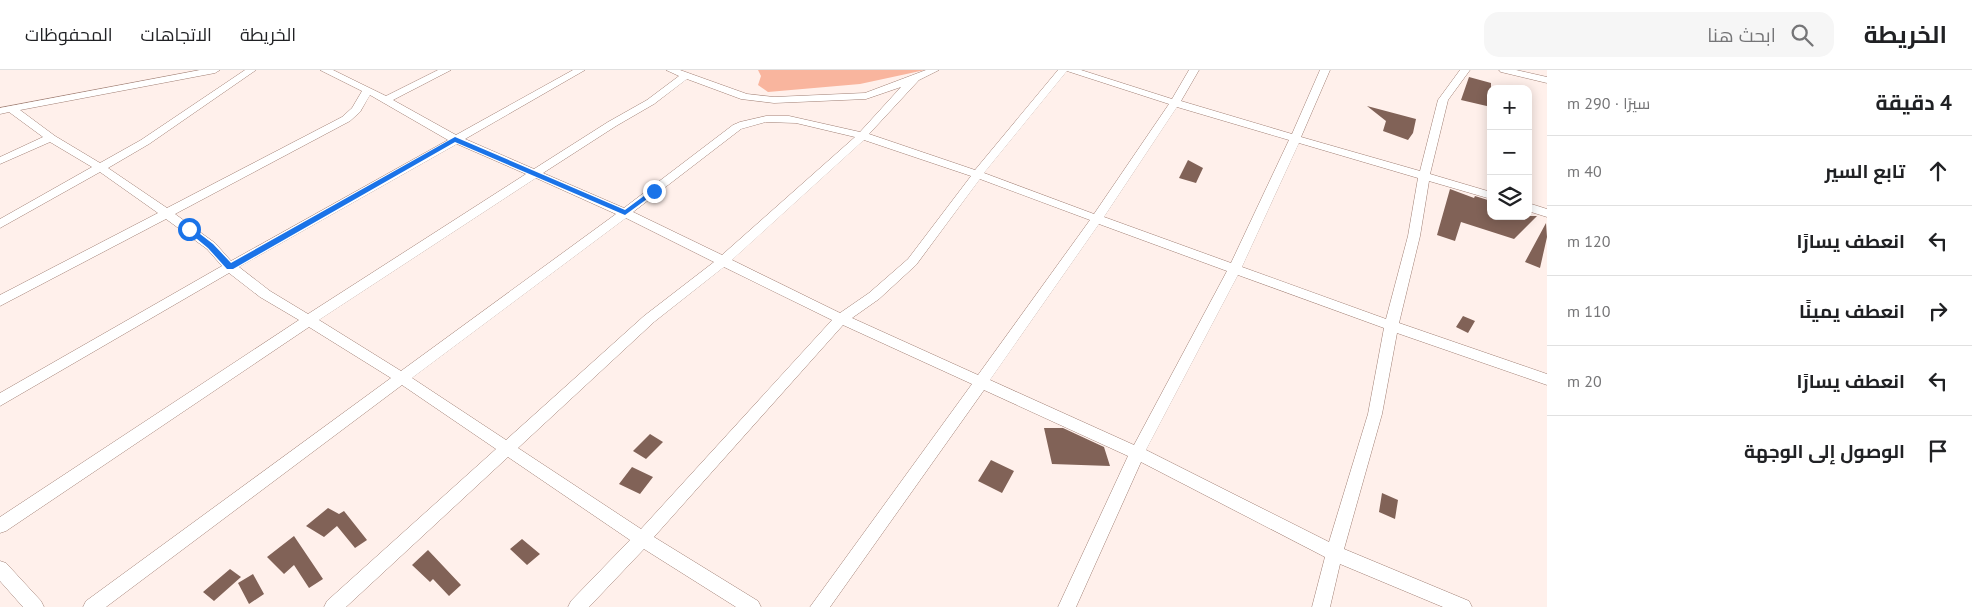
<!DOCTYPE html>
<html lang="ar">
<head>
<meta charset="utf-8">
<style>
  :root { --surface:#fff; --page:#f6f6f6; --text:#202124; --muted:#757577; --line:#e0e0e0 }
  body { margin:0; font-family:"PT Sans",Cairo,sans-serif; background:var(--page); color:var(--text); direction:rtl }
  .controls { position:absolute; right:15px; top:15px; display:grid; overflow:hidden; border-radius:10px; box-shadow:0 2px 12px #0003 }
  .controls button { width:45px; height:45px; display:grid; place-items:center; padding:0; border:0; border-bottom:1px solid var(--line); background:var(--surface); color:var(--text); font:25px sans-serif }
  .stop { position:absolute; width:15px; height:15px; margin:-11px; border:4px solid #1a73e8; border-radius:50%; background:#fff }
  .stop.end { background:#1a73e8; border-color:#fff; box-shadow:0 1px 5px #0008 }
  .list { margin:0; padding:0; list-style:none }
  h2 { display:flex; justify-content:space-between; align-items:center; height:65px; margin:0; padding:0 20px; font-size:21px }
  h2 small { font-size:16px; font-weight:400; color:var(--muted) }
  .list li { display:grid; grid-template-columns:32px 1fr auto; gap:15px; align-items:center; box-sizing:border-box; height:70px; padding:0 20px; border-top:1px solid var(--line) }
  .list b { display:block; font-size:19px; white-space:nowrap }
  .list em { font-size:16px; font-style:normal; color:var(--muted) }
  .icon { flex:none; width:28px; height:28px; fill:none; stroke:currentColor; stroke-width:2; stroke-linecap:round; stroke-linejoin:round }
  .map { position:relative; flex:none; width:1547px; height:537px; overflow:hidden; direction:ltr }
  header { display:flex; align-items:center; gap:30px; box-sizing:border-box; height:70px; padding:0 25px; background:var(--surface); border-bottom:1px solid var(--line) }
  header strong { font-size:24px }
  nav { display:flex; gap:28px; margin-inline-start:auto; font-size:18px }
  .search { width:350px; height:45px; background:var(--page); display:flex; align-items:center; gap:12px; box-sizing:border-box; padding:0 18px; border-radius:15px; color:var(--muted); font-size:19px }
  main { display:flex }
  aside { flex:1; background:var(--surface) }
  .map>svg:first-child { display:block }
</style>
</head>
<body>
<header>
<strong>الخريطة</strong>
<div class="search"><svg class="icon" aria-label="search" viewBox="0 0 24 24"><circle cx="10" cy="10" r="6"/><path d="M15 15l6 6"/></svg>ابحث هنا</div>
<nav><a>الخريطة</a><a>الاتجاهات</a><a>المحفوظات</a></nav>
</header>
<main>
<aside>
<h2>4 دقيقة<small>سيرًا · 290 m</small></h2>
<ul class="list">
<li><svg class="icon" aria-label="ahead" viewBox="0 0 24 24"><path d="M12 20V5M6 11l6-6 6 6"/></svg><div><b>تابع السير</b></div><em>40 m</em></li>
<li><svg class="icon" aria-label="left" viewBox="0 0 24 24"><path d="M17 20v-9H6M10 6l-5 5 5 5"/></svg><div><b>انعطف يسارًا</b></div><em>120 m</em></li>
<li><svg class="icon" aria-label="right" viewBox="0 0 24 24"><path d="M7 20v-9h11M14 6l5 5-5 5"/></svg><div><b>انعطف يمينًا</b></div><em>110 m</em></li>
<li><svg class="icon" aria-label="left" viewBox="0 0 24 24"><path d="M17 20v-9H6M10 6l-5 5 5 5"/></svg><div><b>انعطف يسارًا</b></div><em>20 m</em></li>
<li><svg class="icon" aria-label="arrive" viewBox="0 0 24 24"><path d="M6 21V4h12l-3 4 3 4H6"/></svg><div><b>الوصول إلى الوجهة</b></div></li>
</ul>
</aside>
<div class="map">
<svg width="1547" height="537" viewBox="0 0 1547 537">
  <rect width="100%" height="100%" fill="#fff0eb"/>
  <!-- green -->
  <path fill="#f9b59e" d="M758 0H925L860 14 768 22 758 15 761 6Z"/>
  <!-- building -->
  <path fill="#816257" d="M1469 7 1491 13V37L1461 30Z
    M1367 36 1416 49 1413 63 1408 70 1383 61 1386 51Z
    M1188 90 1203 98 1196 113 1179 108Z
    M1450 119 1474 128 1475 126 1491 131V146H1537L1514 169 1461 152 1455 171 1437 165Z
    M1546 153 1547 167 1540 198 1525 192Z
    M1463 246 1475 251 1468 263 1456 257Z
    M1044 358H1063L1104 377 1110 396 1052 394Z
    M650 364 663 372 646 389 633 381Z
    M991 390 1014 401 1002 423 978 411Z
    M632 397 653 407 640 424 619 414Z
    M1382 423 1398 430 1395 449 1379 442Z
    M328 438 339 444 344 441 367 470 355 478 337 456 324 467 306 456Z
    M294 466 323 509 309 518 294 495 284 504 267 487Z
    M522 469 540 484 527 495 510 479Z
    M428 480 461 515 449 526 433 509 430 512 412 495Z
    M230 499 241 507 214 531 203 522Z
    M253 504 264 524 249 534 238 513Z"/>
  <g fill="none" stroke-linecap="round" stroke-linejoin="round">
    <defs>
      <path id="minor" d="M200 0H220L215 3 20 40 55 66 100 93 141 70 245 0H256L149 74 108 98 167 138 342 47 352 38 362 21 320 0H333L386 26 438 0H451L393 30 456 65 573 0H585L465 69 534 99 608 52 647 30 679 6 666 0H680L747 24 774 27 865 23 926 0H939L919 10 869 64 975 100 1058 0H1081L1172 29 1189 0H1199L1181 31 1292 64 1320 0H1330L1301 67 1420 101 1438 30 1460 0H1470L1448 30 1430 104 1491 122V129L1429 111 1420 166 1399 253 1547 304V315L1397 263 1382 344 1344 479 1469 531 1472 537H1443L1340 494 1330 537H1312L1325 487 1141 392 1076 537H1058L1128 386 984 320 830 537H810L972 314 843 255 654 467 758 531 761 537H736L644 479 589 537H568L571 531 630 470 508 387 346 537H324L327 531 496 379 402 315 106 537H83L86 531 391 308 309 257 6 461 0 463V447L299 250 260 227 229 203 0 336V323L222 196 207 179 166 149 0 236V225L158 143 100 102 0 158V149L92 97 50 72 0 94V87L43 67 9 42 0 44V38ZM1067 1 1169 34 1094 144 984 103ZM687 9 741 29 774 33 866 29 901 17 860 62 789 46H766L740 52 733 55 624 138 543 103 616 56 654 34ZM370 25 448 70 231 191 215 173 175 144 350 51 360 42ZM1177 37 1289 70 1231 193 1104 147ZM766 52 796 53 855 67 722 185 633 142 741 59ZM864 70 971 106 908 189 869 223 840 243 732 190ZM1299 73 1418 108 1408 166 1386 249 1242 197ZM457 74 526 104 308 244 270 221 239 197ZM536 108 616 144 401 301 319 250ZM980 109 1090 150 978 305 852 248 879 229 916 195ZM626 148 714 192 644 246 506 370 412 308ZM1099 154 1227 201 1134 375 990 310ZM724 197 832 250 641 459 518 378 654 252ZM1238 205 1384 258 1368 344 1329 472 1146 380Z
        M1499 0H1516L1547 7V13L1501 2Z
        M1528 133 1547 139V147L1528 141Z
        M0 491 6 493 41 531 44 537H23L0 511Z"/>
    </defs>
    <!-- minor casing -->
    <use href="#minor" stroke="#a07f74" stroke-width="1"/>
    <!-- minor -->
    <use href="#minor" fill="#fff" fill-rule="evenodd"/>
  </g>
  <!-- route -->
  <path fill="#1a73e8" d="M455 67 625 140 652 120 658 121 625 145 455 72 233 199H227L208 178 185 159 191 157 213 174 231 193Z"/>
</svg>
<div class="controls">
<button>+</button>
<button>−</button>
<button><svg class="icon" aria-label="layers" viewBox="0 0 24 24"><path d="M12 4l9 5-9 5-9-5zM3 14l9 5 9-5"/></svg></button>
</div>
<div class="stop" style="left:189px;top:159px"></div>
<div class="stop end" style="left:654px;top:121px"></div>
</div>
</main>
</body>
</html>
